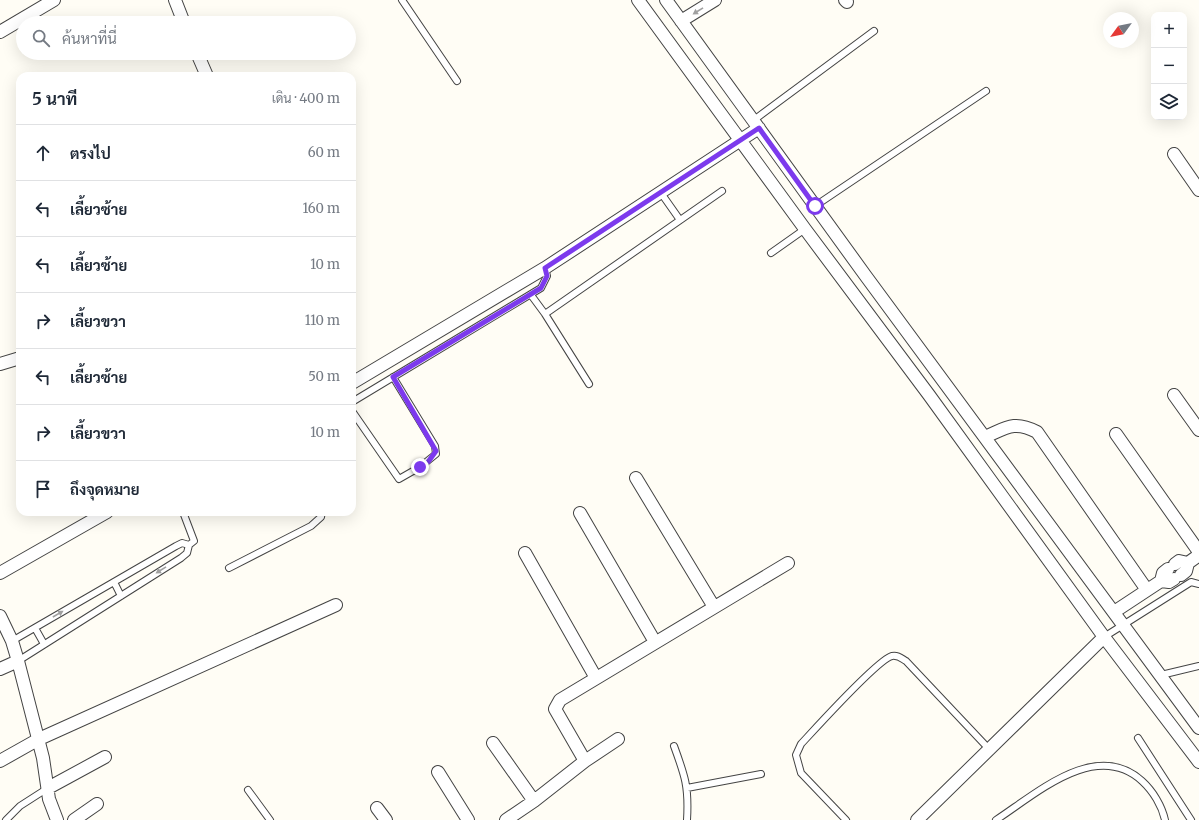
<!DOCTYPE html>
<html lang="th">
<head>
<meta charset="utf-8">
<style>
  :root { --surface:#fff; --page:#f6f6f7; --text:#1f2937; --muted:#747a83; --line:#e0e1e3 }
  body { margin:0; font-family:Merriweather,Sarabun,serif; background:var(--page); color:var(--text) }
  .controls { position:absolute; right:12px; top:12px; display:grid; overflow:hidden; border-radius:8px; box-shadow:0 4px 16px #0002 }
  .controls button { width:36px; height:36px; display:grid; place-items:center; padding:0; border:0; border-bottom:1px solid var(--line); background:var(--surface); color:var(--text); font:20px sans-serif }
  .compass { position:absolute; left:1103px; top:12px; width:36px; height:36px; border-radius:50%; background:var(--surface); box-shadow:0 4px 16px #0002; rotate:237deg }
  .stop { position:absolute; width:12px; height:12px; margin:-9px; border:3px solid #7c3aed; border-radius:50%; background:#fff }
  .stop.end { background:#7c3aed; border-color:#fff; box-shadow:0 1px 4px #0008 }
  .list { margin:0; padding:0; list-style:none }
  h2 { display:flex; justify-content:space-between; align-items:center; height:52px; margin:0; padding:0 16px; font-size:17px }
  h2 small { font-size:13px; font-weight:400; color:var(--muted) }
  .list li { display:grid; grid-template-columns:26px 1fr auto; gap:12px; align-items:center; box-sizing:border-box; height:56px; padding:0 16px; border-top:1px solid var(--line) }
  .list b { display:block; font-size:15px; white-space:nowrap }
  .list em { font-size:13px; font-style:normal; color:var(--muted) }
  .icon { flex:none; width:22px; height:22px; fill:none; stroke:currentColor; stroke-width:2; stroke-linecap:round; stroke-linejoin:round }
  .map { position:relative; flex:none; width:1199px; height:820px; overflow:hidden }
  .search { position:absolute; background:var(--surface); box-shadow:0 4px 16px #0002; left:16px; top:16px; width:340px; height:44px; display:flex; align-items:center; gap:10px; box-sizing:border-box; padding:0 14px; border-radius:22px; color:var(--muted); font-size:15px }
  .panel { position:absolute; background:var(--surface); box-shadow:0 4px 16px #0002; left:16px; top:72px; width:340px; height:444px; border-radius:12px }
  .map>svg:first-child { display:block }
</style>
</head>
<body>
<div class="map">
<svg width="1199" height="820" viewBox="0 0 1199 820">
  <rect width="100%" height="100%" fill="#fffdf5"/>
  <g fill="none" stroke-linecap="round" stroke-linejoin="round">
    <defs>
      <path id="lane" d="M402 0 457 81
        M754 120 874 31
        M661 193 680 220
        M815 206 986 91
        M771 253 805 229
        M531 295 545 314 722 191
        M545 314 589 384
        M352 402 541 288 547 276 545 268
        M352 411 399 479 420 467 436 454 435 446 393 377
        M229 568 311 526 321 517 322 512
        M114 582 121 596
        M35 628 44 644
        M1104 637 1191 582 1199 584
        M12 641 176 546 182 543 189 545
        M18 661 181 558 187 553 189 545 194 541 183 512
        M1161 675 1199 666
        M1138 738 1191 820
        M674 746C685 776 689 787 687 820
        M687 788 761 774
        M248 790 270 820
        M6 820 20 806 48 788
        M846 820 801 773 796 755 801 744C815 729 878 659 892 656 898 655 901 658 906 661L989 749
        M996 820C1036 794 1096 739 1142 781 1153 791 1162 806 1165 820"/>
      <path id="street" d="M175 0 184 23
        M638 0 805 229 929 395 1104 637 1199 762
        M666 0 865 275 1199 728
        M845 0 847 2
        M681 21 715 0
        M0 32 54 0
        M197 53 207 76
        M1174 154 1199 190
        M0 364 20 358
        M352 383 545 268 759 128
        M1174 395 1199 430
        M1116 434 1199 552
        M985 437C1006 428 1014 420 1037 432L1147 590
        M636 478 714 607
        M580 513 655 642
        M525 553 596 678
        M1175 564 1179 561 1188 563
        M0 573 107 512
        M1181 575 1186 571 1188 563 1199 555
        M1161 581 1169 582 1174 579
        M1114 612 1161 581 1163 573 1168 569
        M0 616 12 641 18 661 43 758 49 799 57 820
        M0 669 18 661
        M493 743 534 801
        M0 761 39 739 336 605
        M585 761 618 739
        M438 772 468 820
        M48 788 105 757
        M377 808 386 820
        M74 820 97 804
        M506 820 534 801 585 761 555 709 560 700 788 563
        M917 820 1104 637"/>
    </defs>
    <!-- lane casing -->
    <use href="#lane" stroke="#444" stroke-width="8"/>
    <!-- street casing -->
    <use href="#street" stroke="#444" stroke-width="14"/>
    <!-- lane -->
    <use href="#lane" stroke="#fff" stroke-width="6"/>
    <!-- street -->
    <use href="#street" stroke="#fff" stroke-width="12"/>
  </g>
  <!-- one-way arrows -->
  <defs><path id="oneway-solid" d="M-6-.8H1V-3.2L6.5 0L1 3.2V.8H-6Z"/></defs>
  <g fill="#a0a0a0">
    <use href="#oneway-solid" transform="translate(698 11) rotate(148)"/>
    <use href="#oneway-solid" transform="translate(161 570) rotate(148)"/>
    <use href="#oneway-solid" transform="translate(58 614) rotate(-30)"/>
  </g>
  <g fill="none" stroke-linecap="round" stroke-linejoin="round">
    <!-- route -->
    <path stroke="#7c3aed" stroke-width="5" d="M420 467 428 462 436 451 393 377 541 288 547 276 545 268 759 128 815 206"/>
  </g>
</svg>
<div class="controls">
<button>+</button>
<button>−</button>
<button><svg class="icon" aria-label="layers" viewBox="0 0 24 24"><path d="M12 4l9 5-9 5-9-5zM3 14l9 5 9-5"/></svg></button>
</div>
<svg class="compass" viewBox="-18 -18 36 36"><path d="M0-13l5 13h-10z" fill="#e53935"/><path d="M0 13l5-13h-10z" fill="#747a83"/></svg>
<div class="stop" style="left:815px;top:206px"></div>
<div class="stop end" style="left:420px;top:467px"></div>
<div class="search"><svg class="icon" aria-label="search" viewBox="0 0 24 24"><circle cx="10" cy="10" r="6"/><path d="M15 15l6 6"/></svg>ค้นหาที่นี่</div>
<section class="panel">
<h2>5 นาที<small>เดิน · 400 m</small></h2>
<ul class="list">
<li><svg class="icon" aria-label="ahead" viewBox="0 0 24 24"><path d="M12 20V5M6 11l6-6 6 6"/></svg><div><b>ตรงไป</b></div><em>60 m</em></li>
<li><svg class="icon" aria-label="left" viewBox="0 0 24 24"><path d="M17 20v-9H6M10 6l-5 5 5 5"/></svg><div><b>เลี้ยวซ้าย</b></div><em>160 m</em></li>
<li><svg class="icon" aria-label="left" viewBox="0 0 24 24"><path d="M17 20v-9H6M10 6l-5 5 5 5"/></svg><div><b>เลี้ยวซ้าย</b></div><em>10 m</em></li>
<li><svg class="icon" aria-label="right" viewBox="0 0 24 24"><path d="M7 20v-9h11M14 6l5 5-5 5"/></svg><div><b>เลี้ยวขวา</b></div><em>110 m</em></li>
<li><svg class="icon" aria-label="left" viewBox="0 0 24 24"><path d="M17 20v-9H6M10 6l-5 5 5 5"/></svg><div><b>เลี้ยวซ้าย</b></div><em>50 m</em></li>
<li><svg class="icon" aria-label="right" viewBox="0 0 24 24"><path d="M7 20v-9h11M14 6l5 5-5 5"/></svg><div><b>เลี้ยวขวา</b></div><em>10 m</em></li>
<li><svg class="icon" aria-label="arrive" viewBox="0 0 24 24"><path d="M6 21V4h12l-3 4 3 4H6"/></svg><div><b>ถึงจุดหมาย</b></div></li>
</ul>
</section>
</div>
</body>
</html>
